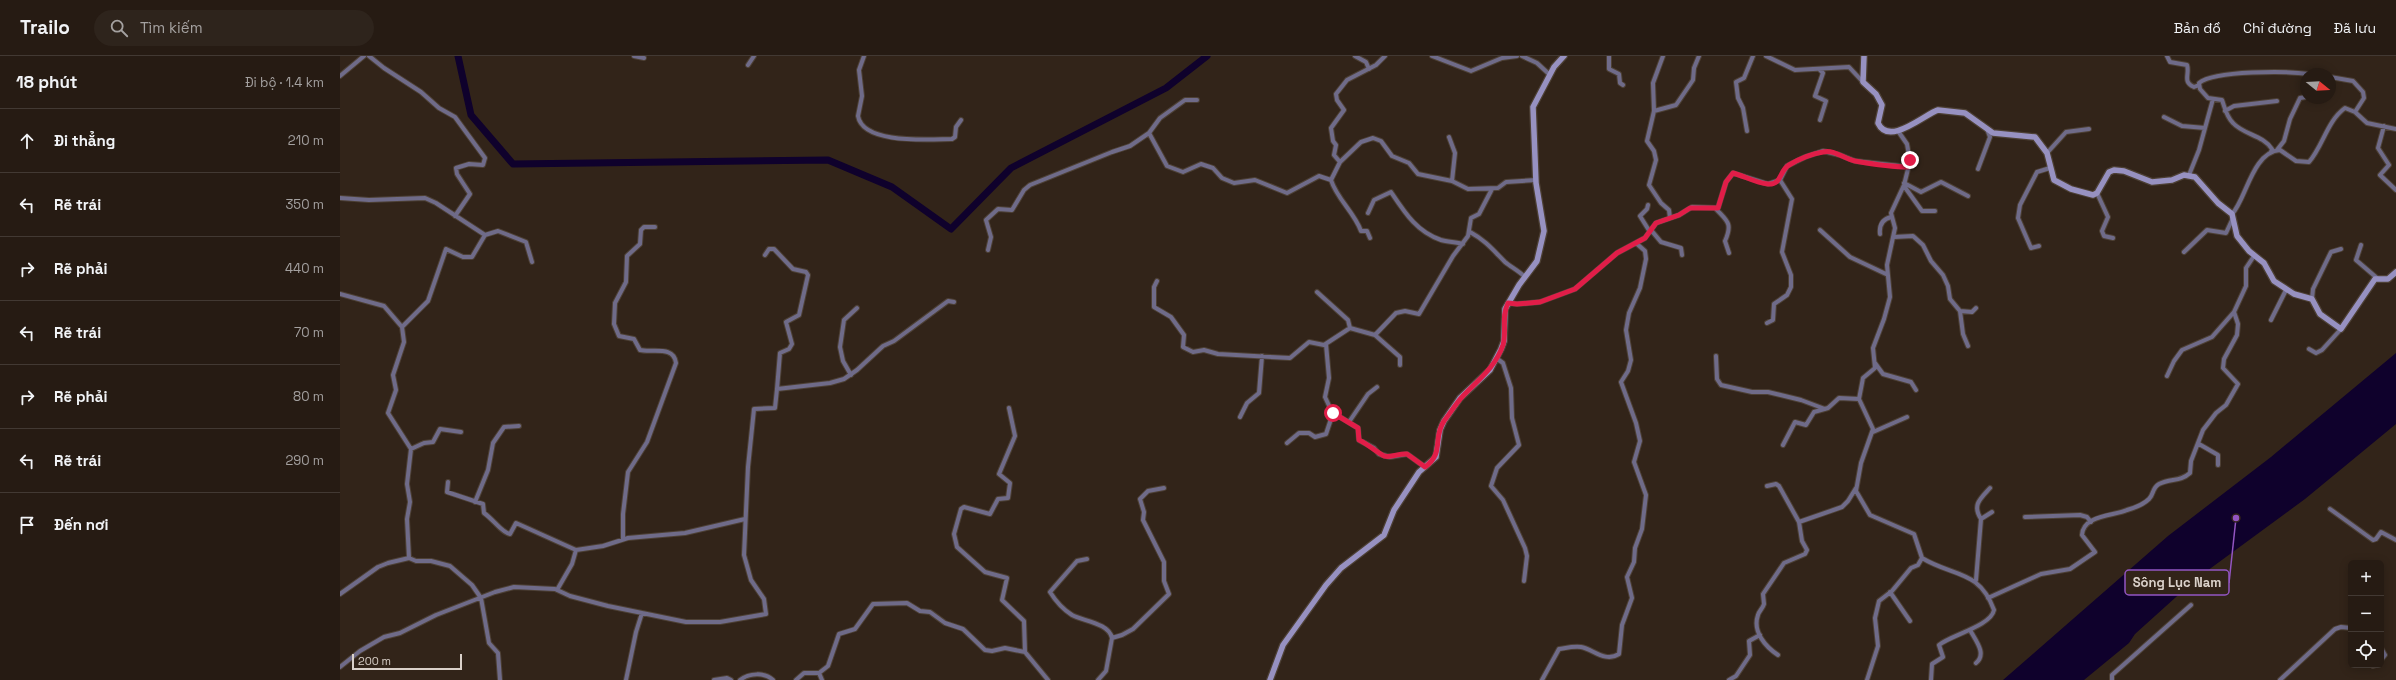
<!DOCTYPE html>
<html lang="vi">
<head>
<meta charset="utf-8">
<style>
  :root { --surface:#261b13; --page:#2e241c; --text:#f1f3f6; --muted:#a4a1a0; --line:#423933 }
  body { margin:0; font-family:"Space Grotesk",sans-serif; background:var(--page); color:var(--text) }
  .controls { position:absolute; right:12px; bottom:12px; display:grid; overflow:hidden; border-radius:6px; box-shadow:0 2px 10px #0003 }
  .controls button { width:36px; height:36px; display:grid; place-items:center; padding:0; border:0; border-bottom:1px solid var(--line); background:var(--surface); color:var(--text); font:20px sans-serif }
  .compass { position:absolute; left:1960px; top:12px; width:36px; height:36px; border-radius:50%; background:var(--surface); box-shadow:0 2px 10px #0003; rotate:108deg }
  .scale { position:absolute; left:12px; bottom:10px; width:110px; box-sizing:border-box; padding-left:4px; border:2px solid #dad1ca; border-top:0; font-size:11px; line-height:14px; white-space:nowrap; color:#dad1ca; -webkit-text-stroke:3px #322419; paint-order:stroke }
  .stop { position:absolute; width:12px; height:12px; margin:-9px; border:3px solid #e11d48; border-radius:50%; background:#fff }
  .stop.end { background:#e11d48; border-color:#fff; box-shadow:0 1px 4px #0008 }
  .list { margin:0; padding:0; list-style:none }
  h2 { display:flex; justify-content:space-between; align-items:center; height:52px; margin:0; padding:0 16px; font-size:17px }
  h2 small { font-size:13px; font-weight:400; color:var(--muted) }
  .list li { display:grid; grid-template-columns:26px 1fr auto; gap:12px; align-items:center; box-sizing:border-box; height:64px; padding:0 16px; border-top:1px solid var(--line) }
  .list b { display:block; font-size:15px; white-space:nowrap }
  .list em { font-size:13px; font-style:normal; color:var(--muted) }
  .icon { flex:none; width:22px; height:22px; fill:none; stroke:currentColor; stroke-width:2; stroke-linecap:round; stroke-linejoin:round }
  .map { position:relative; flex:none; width:2056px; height:624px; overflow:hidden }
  header { display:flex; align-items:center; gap:24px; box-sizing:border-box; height:56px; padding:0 20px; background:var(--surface); border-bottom:1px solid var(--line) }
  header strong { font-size:19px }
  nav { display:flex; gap:22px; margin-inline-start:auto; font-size:14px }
  .search { width:280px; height:36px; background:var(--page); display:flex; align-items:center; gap:10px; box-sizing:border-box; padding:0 14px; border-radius:22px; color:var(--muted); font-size:15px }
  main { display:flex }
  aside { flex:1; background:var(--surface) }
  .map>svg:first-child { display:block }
</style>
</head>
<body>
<header>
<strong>Trailo</strong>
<div class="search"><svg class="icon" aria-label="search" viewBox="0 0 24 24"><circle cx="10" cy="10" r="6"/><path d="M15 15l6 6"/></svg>Tìm kiếm</div>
<nav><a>Bản đồ</a><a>Chỉ đường</a><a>Đã lưu</a></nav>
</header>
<main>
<aside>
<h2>18 phút<small>Đi bộ · 1.4 km</small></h2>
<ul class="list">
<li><svg class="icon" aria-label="ahead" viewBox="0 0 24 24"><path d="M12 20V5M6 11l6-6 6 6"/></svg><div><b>Đi thẳng</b></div><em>210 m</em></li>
<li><svg class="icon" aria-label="left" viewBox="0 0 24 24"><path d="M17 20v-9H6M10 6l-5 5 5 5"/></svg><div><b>Rẽ trái</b></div><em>350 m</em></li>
<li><svg class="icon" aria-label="right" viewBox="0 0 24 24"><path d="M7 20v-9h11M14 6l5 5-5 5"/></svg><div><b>Rẽ phải</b></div><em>440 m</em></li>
<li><svg class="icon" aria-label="left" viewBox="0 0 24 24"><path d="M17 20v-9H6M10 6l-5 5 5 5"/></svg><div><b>Rẽ trái</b></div><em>70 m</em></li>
<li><svg class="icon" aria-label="right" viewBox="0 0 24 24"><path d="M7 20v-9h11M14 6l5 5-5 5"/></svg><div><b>Rẽ phải</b></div><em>80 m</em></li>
<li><svg class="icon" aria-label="left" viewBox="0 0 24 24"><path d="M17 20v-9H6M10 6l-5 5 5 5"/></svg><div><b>Rẽ trái</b></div><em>290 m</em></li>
<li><svg class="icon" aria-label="arrive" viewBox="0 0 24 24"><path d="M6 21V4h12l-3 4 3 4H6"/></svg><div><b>Đến nơi</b></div></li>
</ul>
</aside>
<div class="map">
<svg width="2056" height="624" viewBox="0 0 2056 624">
  <rect width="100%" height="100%" fill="#322419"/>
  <!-- water -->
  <path fill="#0f012c" d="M2056 297V368L1965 443 1856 523 1795 578 1789 587 1744 624H1663L1828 480 1931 401Z"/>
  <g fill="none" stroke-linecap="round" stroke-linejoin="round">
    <!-- river -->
    <path stroke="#0f012c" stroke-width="7" d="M118 0 131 59 173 108 488 104 552 131 611 173 671 112 826 32 867 0"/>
    <defs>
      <path id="street" d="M29 0 44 12 81 36 99 52 115 61 145 102 143 109 129 108 116 112 117 118 130 138 115 160
        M294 0 304 2
        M524 0 519 14 522 40 518 60C523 89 591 83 612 83L615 81 616 71 621 64
        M1015 0 1026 6 1029 13
        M1092 0 1131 15 1162 2 1177 0
        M1182 0 1197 7 1210 19
        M1269 0V13L1279 18 1280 27 1283 29
        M1426 0 1455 14 1509 11 1523 26
        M1827 0 1830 6 1847 9C1850 18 1842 26 1854 31L1859 29
        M408 9 414 0
        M0 20 24 0
        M1990 21 2013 25 2023 36 2024 42 2015 56
        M1314 55 1313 27 1323 0
        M1885 55 1894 50 1937 45
        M1824 61 1842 70 1865 72
        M1480 64 1486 45 1475 40 1483 17 1480 14
        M2044 70 2038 92 2049 109 2040 119 2056 134
        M1407 75 1403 52 1398 42 1396 26 1404 22 1413 0
        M1558 75 1567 88 1570 105 1564 129 1551 157 1555 172 1547 209 1550 241 1544 263 1533 292 1535 312 1523 322 1519 343 1533 373 1521 407 1516 435 1530 459 1574 478 1582 502C1613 521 1639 513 1654 554 1651 570 1611 579 1599 589L1603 601 1592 608 1591 624
        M809 77 820 62 845 44H857
        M1109 81 1115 97 1112 125
        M1937 94 1944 85 1950 63 1960 42 1966 41
        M1931 96 1932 93C1923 79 1904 79 1893 67 1886 60 1885 52 1882 44L1868 42 1860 33 1859 27C1875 14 1948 15 1969 18
        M1707 97 1726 76 1749 73
        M1000 106 994 99 996 89 993 85 991 72 1004 54 997 44 996 38 1007 24 1036 9 1045 0
        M1638 113 1650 81 1647 73
        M1849 119 1859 94 1873 43
        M1564 127 1581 136 1601 126 1628 140
        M1564 130 1582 155H1595
        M1757 137 1768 161 1762 175 1764 180 1773 182
        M0 142 29 144 85 142 96 147 145 179 158 175 186 186 192 206
        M1308 149 1307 153 1300 160 1310 176
        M1376 153C1387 165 1393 167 1385 185L1389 197
        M1028 157 1034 144 1051 136C1065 157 1077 176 1101 184 1108 186 1116 186 1123 188
        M1892 158C1906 144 1912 96 1940 94L1956 105 1969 106C1983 90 1987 65 2005 52L2015 56 2027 67 2056 73
        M1330 162 1329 154 1321 147 1309 129 1316 104 1314 95 1307 85 1314 55 1336 49 1353 24 1354 12 1359 0
        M1311 174 1321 186 1341 192 1342 199
        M1480 174 1510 201 1546 218
        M1130 176C1145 184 1154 195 1165 206 1171 211 1179 215 1185 221
        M1540 178C1539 169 1543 163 1551 161
        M1554 181 1573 180 1583 189 1591 205 1603 219 1608 230 1610 243 1620 255 1623 278 1628 290
        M1030 182 1027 175H1021C1014 156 997 143 991 124L1000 106 1021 86 1033 82 1041 85 1052 100 1069 107 1078 118 1112 125 1128 133 1158 132 1166 126 1196 124
        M2021 189 2016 204 2037 222
        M1699 190 1691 192 1678 162 1680 149 1697 116 1710 112
        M648 194 651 181 646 164 658 153 672 154 684 134 690 129 772 96 790 90 809 77 827 110 843 116 861 108 873 112 882 122 894 127 915 124 947 137 979 120 991 124
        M1844 196 1867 174 1886 177 1893 162
        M425 199 429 193H434L453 213 466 216 468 219 459 259 446 266 452 288 449 293 440 297 437 333
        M817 225 814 231V251L831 261 844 279 843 291 853 296 864 294 878 298 950 302 969 286 984 289 1010 272 1035 279 1056 257 1065 255 1079 258 1113 200 1128 180 1131 162 1139 158 1152 133
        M977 236 1008 264 1010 272
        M0 238 44 250 62 271 64 286 53 319 56 334 48 357 71 393 67 428 70 446 67 463 69 502
        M1972 243 1973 233 1991 196 2001 193
        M1168 247 1177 248 1200 246 1235 233 1277 197 1305 182 1316 167 1339 159 1352 151 1378 152 1386 126 1393 117 1428 128 1440 124
        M1620 255 1632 256 1636 252
        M1931 264 1946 234
        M1427 267 1433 264 1434 248 1447 239 1451 231V219L1442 196 1452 143 1440 124 1447 110 1465 101 1483 95 1500 99 1515 105 1569 111
        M62 271 88 245 106 193 123 201H132L145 179
        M1035 279 1060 301V309
        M986 288 989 322 985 341 992 356 1018 372 1019 384 1034 392 1039 398 1050 401 1067 398 1085 411
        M1969 293 1976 297 1982 294 2001 273
        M1376 300 1377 323 1381 329 1412 336H1428L1461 344 1485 353
        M1156 302 1163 307 1171 332 1172 362 1179 389 1157 412 1151 430 1163 444 1185 492 1187 500 1184 525
        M1535 307 1543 318 1571 326 1576 334
        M511 319 503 305 500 291 504 264 517 252
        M1827 320 1834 305 1842 294 1872 281 1894 256
        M669 352 675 380 659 418 670 427 668 442 658 443 650 458 624 451 621 453 614 478 617 491 645 516 667 522 662 544 684 565 685 596 708 624
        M900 361 907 347 919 337 922 300
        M1009 366 1028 338 1037 331
        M1533 376 1567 361
        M947 387 959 377H969L975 381 986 378 993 357
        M1859 388 1878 399V409
        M1443 389 1455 366 1466 369 1474 356 1488 352 1499 342 1519 343
        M71 393 84 387 93 386 100 373 121 376
        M108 426 107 436 143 448 144 457C153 463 162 477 170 478L176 467 236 494 263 490 288 482 345 477 405 463
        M1427 430 1436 428 1439 430 1459 466 1462 485 1467 494 1465 498 1444 507 1423 538 1424 548C1423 552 1419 555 1418 559 1412 576 1426 591 1438 599
        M135 446 148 414 153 387 164 371 179 370
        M1990 453 2033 484 2036 483 2041 476 2056 484
        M1685 461 1740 459 1747 461 1751 466
        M1641 463C1632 449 1640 443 1650 432
        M1459 466 1502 451 1508 445 1516 432
        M283 483V458L288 416 307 386 336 307C334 289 312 297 300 294L294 283 279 280 274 268 275 247 286 226 287 200 300 188 301 174 304 171H315
        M747 503 737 505 710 536C715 544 724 554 732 559 743 565 769 567 772 582
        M1636 524 1641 463 1652 456
        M217 534 232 508 236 494
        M1550 536 1570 565
        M0 538 38 511 48 507 69 502 76 505H91L110 510 132 529 141 542 149 587 158 597 160 624
        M1648 542 1701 518 1730 513 1755 496 1742 479C1743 459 1774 460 1787 454 1794 452 1804 448 1809 443 1814 438 1812 432 1819 428 1831 422 1840 426 1850 417L1851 405 1863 374 1876 357 1886 349 1898 328 1883 312 1884 303 1897 279 1898 268 1894 256 1906 230V212L1914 200
        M1630 574C1636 585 1647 598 1636 607
        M2041 592 2045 599 2041 604
        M2033 610 2036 609
        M0 611 20 595 44 581 60 577 96 559 155 536 174 531 215 533 230 540 268 550 346 566H380L426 558 424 543 411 524 404 499 408 411 414 353 435 352 437 333 490 327 504 323 517 314 543 290 554 285 608 245 614 246
        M479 617 482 624
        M286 624 296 576 302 557
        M374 624 387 622 391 624
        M400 624C409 617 425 616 433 624
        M456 624 464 617H479L488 610 499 578 515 573 533 548 567 547 580 555 590 556 605 567 623 573 645 594 652 595 665 592 685 596
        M758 624 766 615 772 582 782 579 793 573 829 538 824 525V506L803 464 804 456 800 443 808 435 824 432
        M1202 624 1219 593C1226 592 1233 590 1241 591 1253 593 1265 607 1279 598L1282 569 1292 542 1287 521 1294 506 1295 492 1302 473 1306 439 1294 406 1300 385 1296 367 1281 326 1288 315 1291 304 1286 274 1289 257 1300 232 1306 203 1305 195 1296 187
        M1389 624 1396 620 1410 599 1409 585 1420 579
        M1527 624 1538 590 1535 562 1539 545 1552 535 1571 512 1578 509 1582 502
        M1772 624V619L1851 549
        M1940 624 1995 573 2001 571 2011 572"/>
      <path id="secondary" d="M1524 0 1523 26 1536 38 1542 49 1538 67C1549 91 1585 58 1598 54L1625 57 1653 77 1695 81 1707 97 1714 124 1731 133 1753 139 1757 137 1769 116 1774 114 1784 115 1812 126 1832 124 1844 119 1855 121 1878 147 1892 158 1897 180 1909 195 1924 207 1934 225 1954 238 1972 243 1980 258 2001 273 2035 223H2048L2056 216
        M930 624 943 589 986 529 1001 512 1044 479 1054 454 1079 416 1096 401 1100 374 1104 365 1120 342 1150 314 1161 293 1164 285 1165 253 1179 229 1197 205 1204 175 1196 127 1193 51 1214 11 1224 0"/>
    </defs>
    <!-- street casing -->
    <use href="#street" stroke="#4d4035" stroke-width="6"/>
    <!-- secondary casing -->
    <use href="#secondary" stroke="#4d4035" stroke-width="8"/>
    <!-- street -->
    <use href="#street" stroke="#6f6b89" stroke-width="4"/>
    <!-- secondary -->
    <use href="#secondary" stroke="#9791c1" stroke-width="5.5"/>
  </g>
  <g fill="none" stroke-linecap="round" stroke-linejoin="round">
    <!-- route -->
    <path stroke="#e11d48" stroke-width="5" d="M993 357 1018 372 1019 384C1026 387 1041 399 1044 400 1052 402 1059 397 1067 398L1085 411C1105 396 1092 383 1104 365 1108 360 1118 345 1122 341 1138 324 1155 312 1163 289 1167 275 1161 261 1168 247L1177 248 1200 246 1235 233 1277 197 1305 182 1316 167 1339 159 1350 152H1378L1386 126 1393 117C1404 120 1416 127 1428 128 1442 129 1439 115 1449 109 1459 103 1471 98 1483 96 1494 93 1504 103 1515 105 1532 108 1551 111 1569 111L1570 104"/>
  </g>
  <!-- callouts -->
  <path fill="none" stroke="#9355c2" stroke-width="1.5" d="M1896 462L1889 527"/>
  <circle fill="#9355c2" stroke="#322419" stroke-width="1.5" cx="1896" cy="462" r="4"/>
  <rect fill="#322419" stroke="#9355c2" stroke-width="1.5" x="1785" y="514" width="104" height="25" rx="4"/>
  <g font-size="13" text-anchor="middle" font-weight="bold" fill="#dad1ca">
    <text x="1837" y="531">Sông Lục Nam</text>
  </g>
</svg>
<div class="controls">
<button>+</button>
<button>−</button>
<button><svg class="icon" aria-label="locate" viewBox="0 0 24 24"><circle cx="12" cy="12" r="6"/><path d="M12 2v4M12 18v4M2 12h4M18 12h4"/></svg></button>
</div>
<svg class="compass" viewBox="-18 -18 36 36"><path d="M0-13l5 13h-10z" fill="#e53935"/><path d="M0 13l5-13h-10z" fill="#a4a1a0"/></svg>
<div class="scale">200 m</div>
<div class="stop" style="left:993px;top:357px"></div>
<div class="stop end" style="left:1570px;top:104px"></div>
</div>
</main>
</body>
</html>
